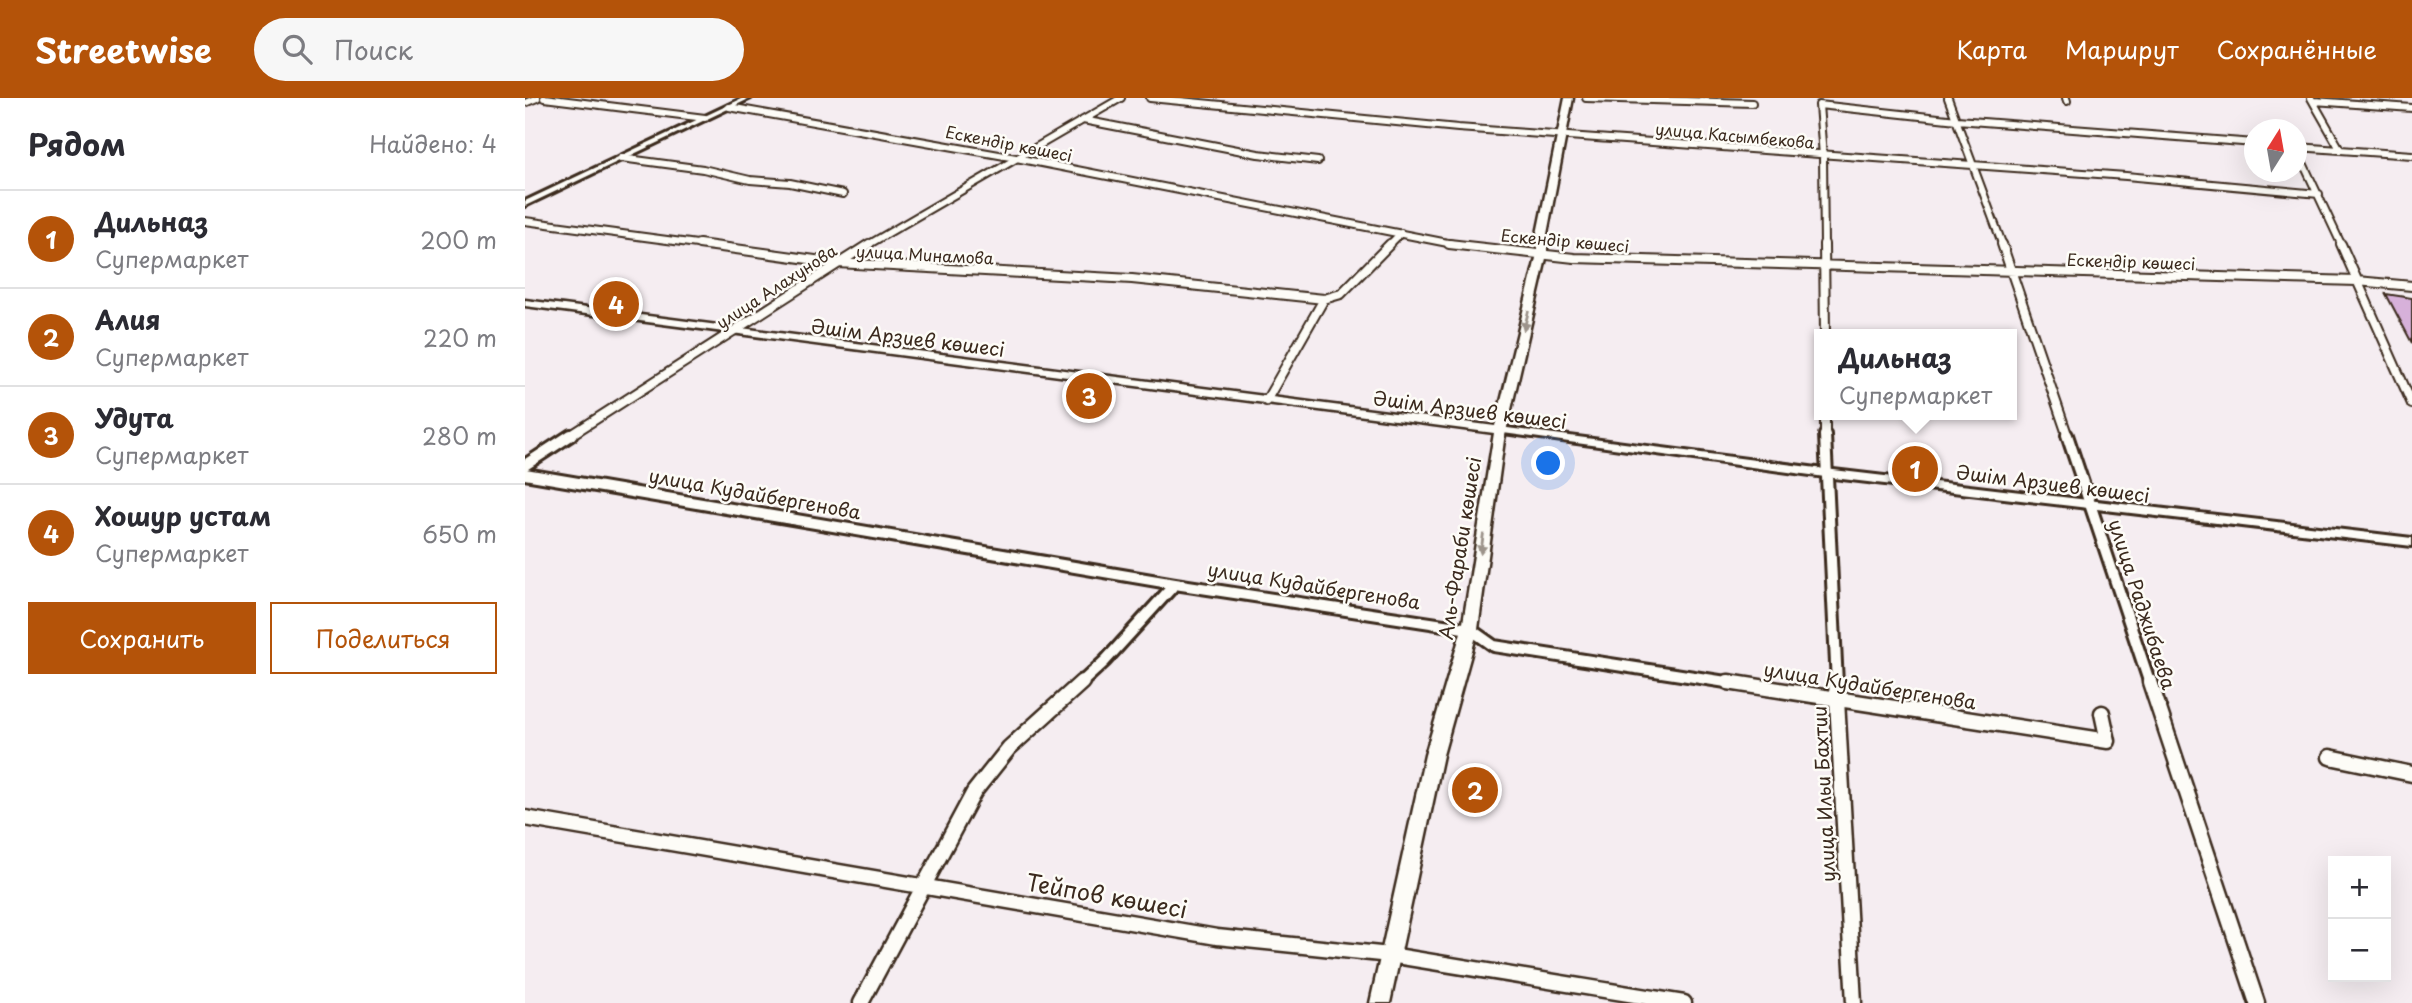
<!DOCTYPE html>
<html lang="ru">
<head>
<meta charset="utf-8">
<style>
  :root { --surface:#fff; --page:#f7f7f7; --text:#2b2b33; --muted:#7c7c81; --line:#e1e1e2; --accent:#b45309 }
  body { margin:0; font-family:"Playpen Sans",sans-serif; background:var(--page); color:var(--text) }
  .controls { position:absolute; right:21px; bottom:21px; display:grid; overflow:hidden; border-radius:0px; box-shadow:0 7px 28px #0002 }
  .controls button { width:63px; height:63px; display:grid; place-items:center; padding:0; border:0; border-bottom:2px solid var(--line); background:var(--surface); color:var(--text); font:35px sans-serif }
  .compass { position:absolute; left:1719px; top:21px; width:63px; height:63px; border-radius:50%; background:var(--surface); box-shadow:0 7px 28px #0002; rotate:11deg }
  .you { position:absolute; left:1024px; top:366px; width:24px; height:24px; margin:-18px; border:5px solid #fff; border-radius:50%; background:#1a73e8; box-shadow:0 0 0 10px #1a73e833 }
  .badge { display:grid; place-items:center; width:46px; height:46px; border-radius:50%; background:var(--accent); color:#fff; font-size:23px; font-weight:700 }
  .pin { position:absolute; translate:-50% -50%; border:4px solid #fff; box-shadow:0 2px 7px #0006 }
  .popup { position:absolute; left:1289px; top:231px; width:203px; height:91px; box-sizing:border-box; display:grid; place-content:center; border-radius:0px; background:var(--surface); filter:drop-shadow(0 2px 5px #0005); font-size:23px; white-space:nowrap; color:var(--muted) }
  .popup b { font-size:26px; color:var(--text) }
  .popup::after { content:''; position:absolute; left:50%; top:100%; margin-left:-14px; border:14px solid transparent; border-top-color:var(--surface) }
  .list { margin:0; padding:0; list-style:none }
  h2 { display:flex; justify-content:space-between; align-items:center; height:91px; margin:0; padding:0 28px; font-size:30px }
  h2 small { font-size:23px; font-weight:400; color:var(--muted) }
  .list li { display:grid; grid-template-columns:46px 1fr auto; gap:21px; align-items:center; box-sizing:border-box; height:98px; padding:0 28px; border-top:2px solid var(--line) }
  .list b { display:block; font-size:26px; white-space:nowrap }
  .list p { margin:0; font-size:23px; white-space:nowrap; color:var(--muted) }
  .list em { font-size:23px; font-style:normal; color:var(--muted) }
  .actions { display:flex; gap:14px; padding:21px 28px }
  .actions a { flex:1; padding:16px 0; border:2px solid var(--accent); border-radius:0px; text-align:center; font-size:24px; color:var(--accent) }
  .actions .main { background:var(--accent); color:#fff }
  .icon { flex:none; width:38px; height:38px; fill:none; stroke:currentColor; stroke-width:2; stroke-linecap:round; stroke-linejoin:round }
  .map { position:relative; flex:none; width:1887px; height:905px; overflow:hidden }
  header { display:flex; align-items:center; gap:42px; box-sizing:border-box; height:98px; padding:0 35px; background:var(--accent); color:#fff }
  header strong { font-size:33px }
  nav { display:flex; gap:38px; margin-inline-start:auto; font-size:24px }
  .search { width:490px; height:63px; background:var(--page); display:flex; align-items:center; gap:18px; box-sizing:border-box; padding:0 24px; border-radius:38px; color:var(--muted); font-size:26px }
  main { display:flex }
  aside { flex:1; background:var(--surface) }
  .map>svg:first-child { display:block }
</style>
</head>
<body>
<header>
<strong>Streetwise</strong>
<div class="search"><svg class="icon" aria-label="search" viewBox="0 0 24 24"><circle cx="10" cy="10" r="6"/><path d="M15 15l6 6"/></svg>Поиск</div>
<nav><a>Карта</a><a>Маршрут</a><a>Сохранённые</a></nav>
</header>
<main>
<aside>
<h2>Рядом<small>Найдено: 4</small></h2>
<ul class="list">
<li><span class="badge">1</span><div><b>Дильназ</b><p>Супермаркет</p></div><em>200 m</em></li>
<li><span class="badge">2</span><div><b>Алия</b><p>Супермаркет</p></div><em>220 m</em></li>
<li><span class="badge">3</span><div><b>Удута</b><p>Супермаркет</p></div><em>280 m</em></li>
<li><span class="badge">4</span><div><b>Хошур устам</b><p>Супермаркет</p></div><em>650 m</em></li>
</ul>
<div class="actions"><a class="main">Сохранить</a><a>Поделиться</a></div>
</aside>
<div class="map">
<svg width="1887" height="905" viewBox="0 0 1887 905">
  <rect width="100%" height="100%" fill="#f5edf1"/>
  <filter id="ink" filterUnits="userSpaceOnUse"><feTurbulence type="fractalNoise" baseFrequency=".0143" numOctaves="2"/><feDisplacementMap in="SourceGraphic" scale="14" xChannelSelector="R" yChannelSelector="G"/><feConvolveMatrix kernelMatrix="1 2 1 2 8 2 1 2 1" color-interpolation-filters="sRGB"/></filter>
  <g filter="url(#ink)">
    <!-- building -->
    <path fill="#d7b1da" stroke="#3b2a1e" stroke-width="2" d="M1861 196 1887 200V245Z"/>
    <g fill="none" stroke-linecap="round" stroke-linejoin="round">
      <defs>
        <path id="minor-far3" d="M19 0 180 20
          M625 0 933 30 1601 78 1794 96
          M1061 0 1227 5
          M1423 0 1478 148
          M1541 0 1542 3
          M1786 0 1815 51
          M1789 3 1887 10
          M0 5 12 0
          M204 9 491 60 938 148
          M558 22 733 56 793 63
          M1772 49 1887 57
          M1772 52 1817 148
          M96 60 178 71 225 82 265 85 318 96
          M0 123 187 148
          M341 148 596 0
          M863 148 876 135
          M1299 148 1298 58 1294 7 1432 22 1730 45"/>
        <path id="minor-far2" d="M174 146 312 165 607 181 799 201 816 196 865 146
          M924 146 1049 160 1832 183 1887 188
          M1299 146 1300 236
          M1477 146 1543 339
          M1816 146 1887 306
          M741 303 799 201
          M1300 317V339
          M43 339 344 146"/>
        <path id="minor-far1" d="M1300 337 1312 586
          M1542 337 1625 586
          M0 367 46 337
          M0 376 650 486 945 531 969 548 1214 586
          M555 586 580 563 650 486"/>
        <path id="minor" d="M1203 584 1583 643 1577 615
          M1311 584 1329 905
          M1625 584 1732 905
          M1805 659 1887 676
          M0 720 692 839 865 857 1159 905
          M336 905 449 694 484 650 557 584"/>
        <path id="tertiary" d="M218 0H226L0 108V103Z
          M975 329 1300 371 1887 440V448L1300 379 971 334 970 332Z"/>
        <path id="secondary" d="M1040 0H1048L1022 136V156L979 342 953 531 918 657 865 905H845L900 657 937 531 969 335 0 208V202L970 328 1012 156V136Z"/>
      </defs>
      <!-- minor-far3 casing -->
      <use href="#minor-far3" stroke="#3b2a1e" stroke-width="10"/>
      <!-- minor-far2 casing -->
      <use href="#minor-far2" stroke="#3b2a1e" stroke-width="12"/>
      <!-- minor-far1 casing -->
      <use href="#minor-far1" stroke="#3b2a1e" stroke-width="16"/>
      <!-- minor casing -->
      <use href="#minor" stroke="#3b2a1e" stroke-width="19"/>
      <!-- tertiary casing -->
      <use href="#tertiary" stroke="#3b2a1e" stroke-width="6"/>
      <!-- secondary casing -->
      <use href="#secondary" stroke="#3b2a1e" stroke-width="5"/>
      <!-- minor-far3 -->
      <use href="#minor-far3" stroke="#fdfcf7" stroke-width="6"/>
      <!-- minor-far2 -->
      <use href="#minor-far2" stroke="#fdfcf7" stroke-width="8"/>
      <!-- minor-far1 -->
      <use href="#minor-far1" stroke="#fdfcf7" stroke-width="10"/>
      <!-- minor -->
      <use href="#minor" stroke="#fdfcf7" stroke-width="14"/>
      <!-- tertiary -->
      <use href="#tertiary" fill="#fdfcf7" fill-rule="evenodd"/>
      <!-- secondary -->
      <use href="#secondary" fill="#fdfcf7" fill-rule="evenodd"/>
    </g>
    <!-- one-way arrows -->
    <defs><path id="oneway-solid" d="M-6-.8H1V-3.2L6.5 0L1 3.2V.8H-6Z" transform="scale(1.75)"/></defs>
    <g fill="#9c938a">
      <use href="#oneway-solid" transform="translate(1001 223) rotate(104)"/>
      <use href="#oneway-solid" transform="translate(957 446) rotate(98)"/>
    </g>
  </g>
  <g text-anchor="middle" dominant-baseline="central" stroke-width="5" stroke-linejoin="round" paint-order="stroke">
    <!-- far-street labels -->
    <g font-size="16" fill="#3b2a1e" stroke="#fdfcf7">
      <text transform="translate(1210 37) rotate(5)">улица Касымбекова</text>
      <text transform="translate(484 45) rotate(11)">Ескендір көшесі</text>
      <text transform="translate(1040 142) rotate(5)">Ескендір көшесі</text>
      <text transform="translate(400 156) rotate(3)">улица Минамова</text>
      <text transform="translate(1606 163) rotate(2)">Ескендір көшесі</text>
      <text transform="translate(251 188) rotate(-33)">улица Алахунова</text>
    </g>
    <!-- street labels -->
    <g font-size="19" fill="#3b2a1e" stroke="#fdfcf7">
      <text transform="translate(383 239) rotate(7)">Әшім Арзиев көшесі</text>
      <text transform="translate(945 311) rotate(7)">Әшім Арзиев көшесі</text>
      <text transform="translate(1528 385) rotate(7)">Әшім Арзиев көшесі</text>
      <text transform="translate(230 395) rotate(10)">улица Кудайбергенова</text>
      <text transform="translate(934 450) rotate(-81)">Аль-Фараби көшесі</text>
      <text transform="translate(789 487) rotate(9)">улица Кудайбергенова</text>
      <text transform="translate(1618 506) rotate(72)">улица Раджибаева</text>
      <text transform="translate(1345 587) rotate(9)">улица Кудайбергенова</text>
      <text transform="translate(1298 696) rotate(-93)">улица Ильи Бахтии</text>
    </g>
    <!-- near-street labels -->
    <g font-size="23" fill="#3b2a1e" stroke="#fdfcf7">
      <text transform="translate(582 797) rotate(10)">Тейпов көшесі</text>
    </g>
  </g>
</svg>
<div class="controls">
<button>+</button>
<button>−</button>
</div>
<svg class="compass" viewBox="-18 -18 36 36"><path d="M0-13l5 13h-10z" fill="#e53935"/><path d="M0 13l5-13h-10z" fill="#7c7c81"/></svg>
<div class="you"></div>
<div class="pin badge" style="left:1390px;top:371px">1</div>
<div class="popup"><b>Дильназ</b>Супермаркет</div>
<div class="pin badge" style="left:950px;top:692px">2</div>
<div class="pin badge" style="left:564px;top:298px">3</div>
<div class="pin badge" style="left:91px;top:206px">4</div>
</div>
</main>
</body>
</html>
